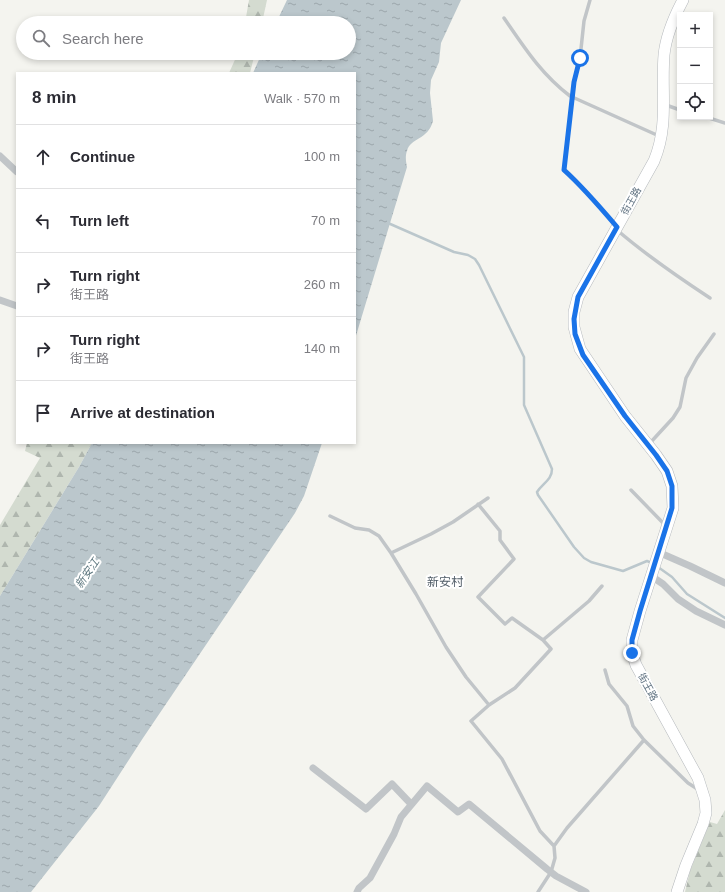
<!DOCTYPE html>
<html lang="en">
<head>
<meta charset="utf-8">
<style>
  :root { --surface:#fff; --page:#f2f2f3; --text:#2b2b33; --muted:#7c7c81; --line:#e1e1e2 }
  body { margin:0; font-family:Helvetica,"Noto Sans SC",sans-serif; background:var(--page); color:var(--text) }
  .controls { position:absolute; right:12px; top:12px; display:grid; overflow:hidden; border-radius:0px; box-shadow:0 2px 6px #0003 }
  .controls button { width:36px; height:36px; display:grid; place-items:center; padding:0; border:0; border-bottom:1px solid var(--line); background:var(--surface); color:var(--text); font:20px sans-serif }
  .stop { position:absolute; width:12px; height:12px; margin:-9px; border:3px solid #1a73e8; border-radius:50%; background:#fff }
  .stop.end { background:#1a73e8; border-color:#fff; box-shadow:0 1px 4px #0008 }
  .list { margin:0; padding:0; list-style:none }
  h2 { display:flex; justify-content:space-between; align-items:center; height:52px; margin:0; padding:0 16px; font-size:17px }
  h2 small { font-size:13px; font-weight:400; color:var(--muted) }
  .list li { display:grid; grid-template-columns:26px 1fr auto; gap:12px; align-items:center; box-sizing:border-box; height:64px; padding:0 16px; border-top:1px solid var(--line) }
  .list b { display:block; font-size:15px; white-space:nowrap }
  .list p { margin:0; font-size:13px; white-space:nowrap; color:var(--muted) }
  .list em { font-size:13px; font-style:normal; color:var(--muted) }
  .icon { flex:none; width:22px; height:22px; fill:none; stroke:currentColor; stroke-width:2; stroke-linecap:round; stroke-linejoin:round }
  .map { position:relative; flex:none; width:725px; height:892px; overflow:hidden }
  .search { position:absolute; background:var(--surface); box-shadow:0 2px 6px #0003; left:16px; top:16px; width:340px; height:44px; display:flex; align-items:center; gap:10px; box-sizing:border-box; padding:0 14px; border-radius:22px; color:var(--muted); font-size:15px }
  .panel { position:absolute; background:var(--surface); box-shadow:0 2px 6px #0003; left:16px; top:72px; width:340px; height:372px; border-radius:0px }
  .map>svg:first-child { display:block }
</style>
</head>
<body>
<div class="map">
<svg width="725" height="892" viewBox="0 0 725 892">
  <defs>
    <pattern id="forest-firs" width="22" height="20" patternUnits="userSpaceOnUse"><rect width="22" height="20" fill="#d4dbd0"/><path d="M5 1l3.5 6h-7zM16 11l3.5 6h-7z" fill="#afb6ae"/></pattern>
    <pattern id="water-ripples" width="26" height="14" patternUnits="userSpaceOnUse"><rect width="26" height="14" fill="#bbc7cc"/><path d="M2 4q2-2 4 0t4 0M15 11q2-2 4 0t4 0" fill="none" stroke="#9ba6ab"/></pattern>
  </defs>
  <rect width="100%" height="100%" fill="#f4f4ef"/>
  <!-- forest -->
  <path fill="url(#forest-firs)" d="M249 0H267L262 23H245Z
    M238 53H255L250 73H229Z
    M27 443H92L79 467 0 596V525L40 458 25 451Z
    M725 810V892H685L690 871 710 822 717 824Z"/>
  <!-- water -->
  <path fill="url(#water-ripples)" d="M287 0H461L441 43 439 62 431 80 430 93 433 121C428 140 410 138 407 151 405 156 406 162 407 167L355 339V73H253L262 53H349V23H276Z
    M92 443H322L304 496 295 513 143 738 99 806 31 892H0V596L79 467Z"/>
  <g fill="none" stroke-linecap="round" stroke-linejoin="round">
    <!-- stream -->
    <path stroke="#bbc7cc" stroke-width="2.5" d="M388 223 454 252 468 255 475 259 479 265 524 357V405L552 469C552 480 543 483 537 492L538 495 574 547 584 558 591 562 623 571 647 561 652 563
      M658 567 672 577 687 594 725 618"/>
    <defs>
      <path id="primary" d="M677 892 686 865 703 824 706 813 705 800 698 778 636 665 632 653V640L640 611 673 508 672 486 667 471 656 455 625 416 580 349 574 327V312L578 297 654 161C669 125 661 92 664 55 666 35 674 17 683 0"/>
    </defs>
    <!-- primary casing -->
    <use href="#primary" stroke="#b4b8bc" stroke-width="12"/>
    <!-- lane -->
    <path stroke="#c1c5c8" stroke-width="3.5" d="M590 0 584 21 580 58 574 82 564 169C583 187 599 207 617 226
      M504 18C524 47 541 74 570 96L659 136
      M666 105 680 110
      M706 117 725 123
      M617 230C646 255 678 277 710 298
      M650 443 673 418 680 407 686 378 697 358 714 334
      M631 490 666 526
      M478 504 500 531V540L514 559 478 597 505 624 512 618 543 640
      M330 516 355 528 369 530 379 536 391 553 416 594 446 647 466 677 489 705 471 721 502 759 540 831 554 846
      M391 553 431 534 453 522 488 498
      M605 670 609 684 627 706 633 726 644 740 688 783 699 790
      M489 705 515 688 551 649 543 640 589 601 602 586
      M538 892 551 872 555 858 554 846 567 828 644 740"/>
    <!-- street -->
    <path stroke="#c1c5c8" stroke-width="7" d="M0 156 17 172
      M0 300 17 306
      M658 552 690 566 725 583
      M651 576 663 584 678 599 696 611 725 625
      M313 768 366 809 392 784 411 804
      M357 892 359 888 370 878 394 834 401 817 427 786 458 812 469 804 547 869 556 876 586 892"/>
    <!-- primary -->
    <use href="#primary" stroke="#fff" stroke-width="11"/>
  </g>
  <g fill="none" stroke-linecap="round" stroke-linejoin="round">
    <!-- route -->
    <path stroke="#1a73e8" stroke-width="5" d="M580 58 574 82 564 170C583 187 600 207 617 227L578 297 574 319 575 334 583 355 625 416 656 455 667 471 672 486V508L640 611 632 640V653"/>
  </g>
  <g text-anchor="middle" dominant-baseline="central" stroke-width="4" stroke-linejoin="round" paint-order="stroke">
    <!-- street labels -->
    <g font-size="10" fill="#617382" stroke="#fff">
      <text transform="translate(631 201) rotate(-61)">街王路</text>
      <text transform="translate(648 687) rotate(61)">街王路</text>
    </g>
    <!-- water labels -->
    <g font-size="11" font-style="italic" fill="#5d777f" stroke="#fff">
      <text transform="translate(87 573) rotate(-56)">新安江</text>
    </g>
    <!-- quarter labels -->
    <g font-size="12" fill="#505c67" stroke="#fff">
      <text x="445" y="582">新安村</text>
    </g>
  </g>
</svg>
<div class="controls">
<button>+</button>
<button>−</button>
<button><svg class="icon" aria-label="locate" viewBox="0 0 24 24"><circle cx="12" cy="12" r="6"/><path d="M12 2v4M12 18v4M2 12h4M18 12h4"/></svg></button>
</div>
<div class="stop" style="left:580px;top:58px"></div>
<div class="stop end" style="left:632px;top:653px"></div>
<div class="search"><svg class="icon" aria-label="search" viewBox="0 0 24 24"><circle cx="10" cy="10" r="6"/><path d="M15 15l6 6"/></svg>Search here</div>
<section class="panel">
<h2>8 min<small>Walk · 570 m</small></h2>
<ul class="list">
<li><svg class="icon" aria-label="ahead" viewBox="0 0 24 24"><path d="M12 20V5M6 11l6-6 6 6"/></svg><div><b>Continue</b></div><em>100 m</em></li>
<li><svg class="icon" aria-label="left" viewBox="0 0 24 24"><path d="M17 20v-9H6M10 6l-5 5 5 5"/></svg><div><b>Turn left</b></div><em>70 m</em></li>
<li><svg class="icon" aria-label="right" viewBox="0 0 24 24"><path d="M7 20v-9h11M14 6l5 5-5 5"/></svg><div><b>Turn right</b><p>街王路</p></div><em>260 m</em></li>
<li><svg class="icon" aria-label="right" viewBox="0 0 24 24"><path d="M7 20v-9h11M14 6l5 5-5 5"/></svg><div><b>Turn right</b><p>街王路</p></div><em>140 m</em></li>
<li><svg class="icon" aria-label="arrive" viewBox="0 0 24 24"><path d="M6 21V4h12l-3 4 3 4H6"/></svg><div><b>Arrive at destination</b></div></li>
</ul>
</section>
</div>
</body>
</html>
